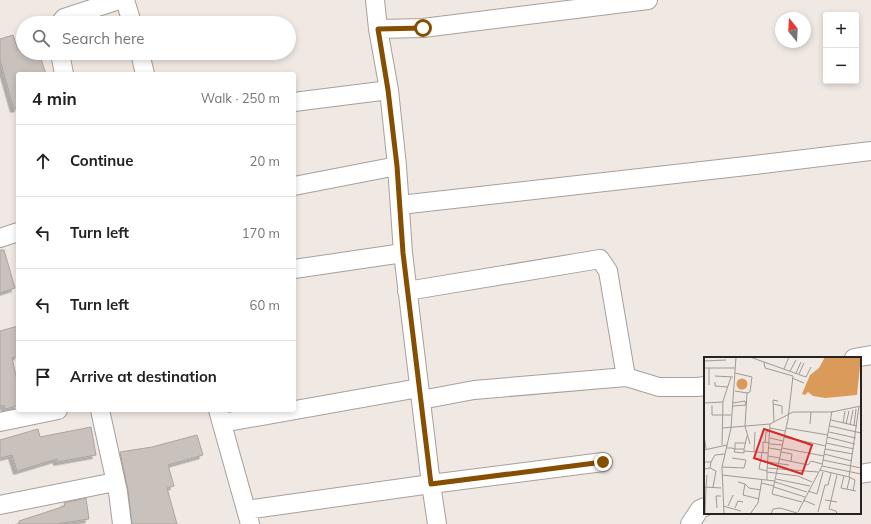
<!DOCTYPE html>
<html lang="en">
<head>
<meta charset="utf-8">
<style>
  :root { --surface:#fff; --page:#f2f2f2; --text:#202124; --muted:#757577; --line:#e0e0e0 }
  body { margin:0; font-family:Mulish,sans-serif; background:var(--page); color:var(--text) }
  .controls { position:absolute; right:12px; top:12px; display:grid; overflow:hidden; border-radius:4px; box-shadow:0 2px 6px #0003 }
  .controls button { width:36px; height:36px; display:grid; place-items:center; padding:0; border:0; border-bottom:1px solid var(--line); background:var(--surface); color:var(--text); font:20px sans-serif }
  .compass { position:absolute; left:775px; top:12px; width:36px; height:36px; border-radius:50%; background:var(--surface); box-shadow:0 2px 6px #0003; rotate:342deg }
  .stop { position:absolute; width:12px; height:12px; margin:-9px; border:3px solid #864e00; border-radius:50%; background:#fff }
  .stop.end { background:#864e00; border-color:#fff; box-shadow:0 1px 4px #0008 }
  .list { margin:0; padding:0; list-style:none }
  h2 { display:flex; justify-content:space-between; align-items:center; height:52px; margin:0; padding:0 16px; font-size:17px }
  h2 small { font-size:13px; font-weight:400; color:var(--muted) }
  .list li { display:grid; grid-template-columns:26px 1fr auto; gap:12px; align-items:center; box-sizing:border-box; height:72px; padding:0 16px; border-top:1px solid var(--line) }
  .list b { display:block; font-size:15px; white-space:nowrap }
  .list em { font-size:13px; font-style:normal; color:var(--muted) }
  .icon { flex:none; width:22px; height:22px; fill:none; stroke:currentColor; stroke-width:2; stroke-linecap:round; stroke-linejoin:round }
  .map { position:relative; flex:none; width:871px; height:524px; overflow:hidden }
  .search { position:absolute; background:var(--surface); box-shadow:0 2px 6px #0003; left:16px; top:16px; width:280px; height:44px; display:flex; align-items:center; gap:10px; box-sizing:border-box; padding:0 14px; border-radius:22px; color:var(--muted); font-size:15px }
  .panel { position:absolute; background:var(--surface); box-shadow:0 2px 6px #0003; left:16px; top:72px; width:280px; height:340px; border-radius:4px }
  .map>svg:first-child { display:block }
</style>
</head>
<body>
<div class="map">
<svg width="871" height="524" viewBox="0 0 871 524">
  <defs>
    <filter id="shadow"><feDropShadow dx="-3.5" dy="3.5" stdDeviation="0" flood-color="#0004"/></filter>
  </defs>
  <rect width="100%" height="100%" fill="#f0e9e3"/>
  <!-- building -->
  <path fill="#c9c2bc" stroke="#aba49e" filter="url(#shadow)" d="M13 35 18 50 23 49V53H39L46 74H18V108L14 109 0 60V39Z
    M0 250H4L15 288 0 293Z
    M18 326V356L12 358 18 385V406L5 409 4 405 0 406V331Z
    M91 427 96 455 57 462V459L17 471 12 455 0 458V440L38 429 40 437Z
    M197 435 203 455 168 465 174 486 167 488 177 524H132L128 490 120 452 152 447Z
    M86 498 89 519 55 524H19V521L65 506 64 503Z"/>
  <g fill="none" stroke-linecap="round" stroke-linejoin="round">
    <defs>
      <path id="minor" d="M125 0 132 23
        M375 0 378 29 389 90 397 166 403 253 431 484 437 524
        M60 23 64 18 119 0
        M378 29 423 28 648 0
        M60 53 64 74
        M140 53 145 74
        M294 102 389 90
        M294 186 397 166
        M400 205 746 166 871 151
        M0 238 18 232
        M294 269 403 253
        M407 291 600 259 608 271 626 377
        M854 358 871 355
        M421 400 474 390 626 377 659 387H697L705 386
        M100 410 118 492 122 524
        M218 410 250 524
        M0 422 58 410
        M222 423 419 388
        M860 474 871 472
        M0 505 115 482
        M246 510 431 484 603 462
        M690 524 700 509 705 507"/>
    </defs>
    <!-- minor casing -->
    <use href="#minor" stroke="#a7a09a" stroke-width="20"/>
    <!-- minor -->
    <use href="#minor" stroke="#fff" stroke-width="18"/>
  </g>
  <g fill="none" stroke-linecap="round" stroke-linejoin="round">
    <!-- route -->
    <path stroke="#864e00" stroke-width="5" d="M423 28 378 29 388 90 397 166 403 253 431 484 603 462"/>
  </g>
  <!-- overview -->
  <g transform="translate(704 357)">
    <rect width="157" height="157" fill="#f0e9e3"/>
    <path d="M121 0H157L153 38 121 41 109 39 104 35 101 38 98 37 106 18 115 11ZM32.5 27a5.5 5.5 0 1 1 11 0a5.5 5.5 0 1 1-11 0Z" fill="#da9a59"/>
    <path fill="none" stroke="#9f9a95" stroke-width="1" d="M46 0 102 20 107 10M0 4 22 3M60 5 61 11 89 19 84 62 68 137 98 145M0 11H31M80 12 85 0M86 14 92 3M31 16 48 20 46 35 43 36 41 69 46 87M92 16 97 5M95 17 100 6M11 19 29 20M88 21 100 26M11 25V29L24 30M5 28V11M31 34 43 36M0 46 19 45M69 47 78 49V57M8 48V58H27M29 49 42 48 41 44 29 46M127 63 153 69M70 65 69 43 74 44M139 66 141 54M106 67 107 55M142 67 145 54M146 68 149 53M126 69 157 76M150 69 152 52M18 71 66 67 89 55H128L157 49M66 71 81 74M82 71 124 78M125 75 152 81M0 78 2 92M80 80 122 89M123 80 151 87M66 81 79 84M61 85 62 75 67 74M122 86 150 92M66 87 79 88M18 88 19 44 27 20M23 91H28L31 92H40V96L30 95 31 92V86H41M65 91 77 93M78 91 120 99M40 92 43 79M121 92 149 97M0 93 23 88M40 94 64 96M50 95 51 75M77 95 88 97 87 104M58 96 55 112 63 114V123M59 96V85L66 86M120 97 148 104M64 99 76 101M76 102 104 108 107 104 118 107M119 103 157 111M0 105H7L11 98 21 97M64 105 85 108M118 109 157 117M18 110 40 111 42 103 28 101M6 111 12 114 9 130M63 111 114 115M0 112 6 111 7 105M116 113 145 120 155 49M63 114 66 67M63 115 94 119 108 125M18 118 71 124M133 118 125 152 132 154 133 157M140 119 137 131 152 134M145 120 151 123 149 134M72 122 106 129M34 125 41 127 39 138 55 142M71 125 103 135M57 126 70 129M41 127 45 131 57 133M0 130 17 131M2 130 3 118M70 130 101 140M143 132 146 120M104 134 113 137 119 115M99 143 111 148M121 143 133 145M19 149 37 154M24 149 29 138M13 151 12 139H17M31 151 34 144 39 145M94 155 118 109 128 54M114 155 121 128H124L127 116M1 157 2 130M20 157 18 110 27 71 32 0M46 157 54 146 58 122M67 157 69 152 76 151 93 156"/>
    <path fill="#d62828" fill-opacity="0.15" stroke="#d62828" stroke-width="2" d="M60 72 108 88 98 117 50 101Z"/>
    <rect width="157" height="157" fill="none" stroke="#262321" stroke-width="2"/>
  </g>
</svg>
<div class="controls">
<button>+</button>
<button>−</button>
</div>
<svg class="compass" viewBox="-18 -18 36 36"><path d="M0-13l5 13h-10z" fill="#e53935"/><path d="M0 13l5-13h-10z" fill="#757577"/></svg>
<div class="stop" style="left:423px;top:28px"></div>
<div class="stop end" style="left:603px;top:462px"></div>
<div class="search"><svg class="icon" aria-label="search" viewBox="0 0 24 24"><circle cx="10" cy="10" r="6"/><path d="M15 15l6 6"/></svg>Search here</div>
<section class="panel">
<h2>4 min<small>Walk · 250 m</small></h2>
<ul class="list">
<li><svg class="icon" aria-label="ahead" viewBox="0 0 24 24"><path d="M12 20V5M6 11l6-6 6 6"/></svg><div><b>Continue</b></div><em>20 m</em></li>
<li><svg class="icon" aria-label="left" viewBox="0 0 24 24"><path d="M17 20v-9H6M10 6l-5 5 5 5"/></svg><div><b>Turn left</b></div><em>170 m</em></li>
<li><svg class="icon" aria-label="left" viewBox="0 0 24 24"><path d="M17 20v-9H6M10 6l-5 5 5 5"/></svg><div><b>Turn left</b></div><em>60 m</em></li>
<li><svg class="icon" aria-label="arrive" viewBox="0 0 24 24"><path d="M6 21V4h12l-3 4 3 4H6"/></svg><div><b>Arrive at destination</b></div></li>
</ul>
</section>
</div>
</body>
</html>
